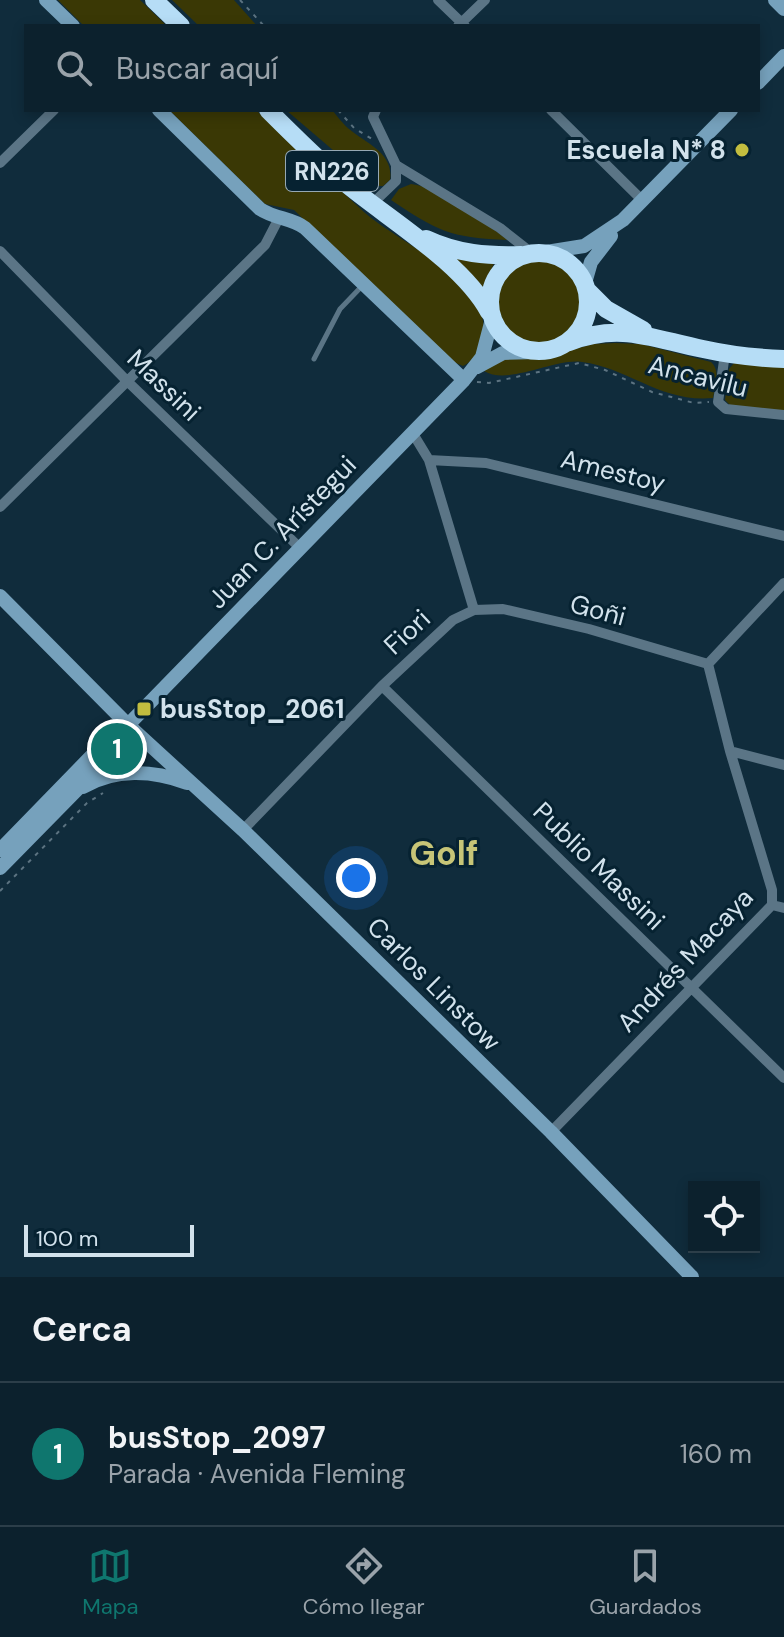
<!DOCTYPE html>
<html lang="es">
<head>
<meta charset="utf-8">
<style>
  :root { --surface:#0c212d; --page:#152935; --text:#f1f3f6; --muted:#9aa3aa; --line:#2c3e49; --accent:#0f766e }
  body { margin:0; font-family:"DM Sans",sans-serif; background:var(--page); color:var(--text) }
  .controls { position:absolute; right:24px; bottom:24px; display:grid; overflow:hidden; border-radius:0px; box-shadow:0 4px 12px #0003 }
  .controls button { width:72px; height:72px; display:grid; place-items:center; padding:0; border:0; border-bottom:2px solid var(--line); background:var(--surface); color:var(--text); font:40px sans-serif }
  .scale { position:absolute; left:24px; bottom:20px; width:170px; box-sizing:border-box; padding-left:8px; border:4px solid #d2e2ec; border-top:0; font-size:22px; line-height:28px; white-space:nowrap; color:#d2e2ec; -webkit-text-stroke:6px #062231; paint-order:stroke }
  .you { position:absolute; left:356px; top:878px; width:28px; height:28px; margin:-20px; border:6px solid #fff; border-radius:50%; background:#1a73e8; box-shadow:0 0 0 12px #1a73e833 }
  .badge { display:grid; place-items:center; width:52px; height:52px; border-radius:50%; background:var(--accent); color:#fff; font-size:26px; font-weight:700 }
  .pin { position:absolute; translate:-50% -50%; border:4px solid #fff; box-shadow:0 2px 8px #0006 }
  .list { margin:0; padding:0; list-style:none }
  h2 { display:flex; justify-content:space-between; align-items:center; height:104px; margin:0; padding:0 32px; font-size:34px }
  h2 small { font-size:26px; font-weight:400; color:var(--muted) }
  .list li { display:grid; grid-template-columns:52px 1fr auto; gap:24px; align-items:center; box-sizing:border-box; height:144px; padding:0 32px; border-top:2px solid var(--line) }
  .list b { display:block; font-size:30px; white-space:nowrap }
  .list p { margin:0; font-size:26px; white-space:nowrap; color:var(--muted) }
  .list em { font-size:26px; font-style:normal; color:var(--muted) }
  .icon { flex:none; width:44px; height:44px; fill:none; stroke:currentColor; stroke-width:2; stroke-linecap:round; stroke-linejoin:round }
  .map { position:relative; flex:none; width:784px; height:1277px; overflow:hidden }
  .search { position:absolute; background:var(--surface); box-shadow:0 4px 12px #0003; left:24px; right:24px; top:24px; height:88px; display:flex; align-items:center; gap:20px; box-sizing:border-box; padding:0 28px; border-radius:0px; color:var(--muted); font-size:30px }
  .sheet { height:248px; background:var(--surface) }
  nav { display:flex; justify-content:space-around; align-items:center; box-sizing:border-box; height:112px; border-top:2px solid var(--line); background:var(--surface); font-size:22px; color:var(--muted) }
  nav a { display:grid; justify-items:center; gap:4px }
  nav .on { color:var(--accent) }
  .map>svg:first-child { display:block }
</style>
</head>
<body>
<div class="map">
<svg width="784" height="1277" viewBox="0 0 784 1277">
  <rect width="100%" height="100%" fill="#102c3c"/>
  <!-- green -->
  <path fill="#3a3805" d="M58 0H140L167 26H84Z
    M172 0H234L257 26H199Z
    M169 110H256C292 144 328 179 364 212 397 242 499 285 482 342 479 352 473 361 463 366L449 360 294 210 265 204Z
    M286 110H332C337 116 343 124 349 129 367 144 394 153 390 180L383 186H375Z
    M411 184C441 187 483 222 508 240 451 238 437 231 391 200L399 189Z
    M433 246 494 263 484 290Z
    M496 302a42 42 0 1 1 84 0a42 42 0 1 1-84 0Z
    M615 343 641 344 711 362C721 371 715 386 713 398 661 403 629 368 582 362 555 358 508 386 484 371L505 356 547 357 593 344Z
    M734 363 784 366V411L731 406 725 400 729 369Z"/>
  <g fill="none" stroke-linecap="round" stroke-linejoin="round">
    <!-- path -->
    <path stroke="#5c7381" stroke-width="2" stroke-dasharray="4 6" stroke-linecap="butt" d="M240 0 264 26
      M338 110 354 128 372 139
      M477 382 489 383 579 363 605 370 652 392 694 403 709 402
      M0 891 87 803 103 793"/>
    <!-- lane -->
    <path stroke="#5b7586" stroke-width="5" d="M314 359 340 309 363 285"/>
    <!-- street -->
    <path stroke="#5b7586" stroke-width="10" d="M438 0 465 26
      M458 26 485 0
      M551 110 643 201
      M0 163 54 110
      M396 165 500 228 533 254
      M372 204 396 181V165L373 117 376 110
      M0 251 126 380 299 547
      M725 354 718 402 726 409 784 415
      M412 432 429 460 474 610
      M429 460 486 463 784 536
      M0 507 265 245 279 218
      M382 686 784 1078
      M730 751 784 765
      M243 830 382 686 453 620 474 610 503 609 589 629 708 664
      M772 905 784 908
      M551 1132 772 905V890L730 751 708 664 784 583"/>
    <!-- secondary -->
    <path stroke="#76a1bc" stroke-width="14" d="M46 0 73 26
      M775 0 784 9
      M758 83 784 56
      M159 110 260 209C275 219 292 218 305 228L464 380
      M540 253 584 246 623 220 731 110
      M585 283 591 262 611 236
      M477 367 503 353 536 352
      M0 596 128 725 243 830 551 1132 692 1277
      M83 787C115 768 153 770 187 783
      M0 850 110 737 128 725 464 380 482 357 492 319
      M0 868 117 749 128 726"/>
    <!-- highway -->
    <path stroke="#b6ddf6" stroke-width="18" d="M154 0 181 26
      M268 110C292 134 317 159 344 182 388 219 462 262 489 312
      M426 239C458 254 487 256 521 255
      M490 302a49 49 0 1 1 98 0a49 49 0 1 1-98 0Z
      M587 290 606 309 643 330
      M569 342C621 322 653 339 703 349 730 355 757 358 784 359"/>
  </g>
  <!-- markers -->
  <g fill="#c2bd3f" stroke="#062231" stroke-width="3">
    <circle cx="742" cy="150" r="8"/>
    <rect x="136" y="701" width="16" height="16" rx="4"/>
  </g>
  <g text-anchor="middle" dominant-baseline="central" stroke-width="6" stroke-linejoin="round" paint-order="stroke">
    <!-- shield labels -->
    <rect fill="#062231" stroke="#95a8b4" stroke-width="2" x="286" y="151" width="92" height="40" rx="6"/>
    <g font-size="24" font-weight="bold" fill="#d2e2ec">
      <text x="332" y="171">RN226</text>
    </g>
    <!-- poi labels -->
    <g font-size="26" font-weight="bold" fill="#d2e2ec" stroke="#062231" text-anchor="end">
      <text x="726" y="150">Escuela N* 8</text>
      <text x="160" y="709" text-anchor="start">busStop_2061</text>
    </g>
    <!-- street labels -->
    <g font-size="26" fill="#d2e2ec" stroke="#062231">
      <text transform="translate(698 376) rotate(14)">Ancavilu</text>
      <text transform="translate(164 385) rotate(44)">Massini</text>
      <text transform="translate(613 471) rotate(14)">Amestoy</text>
      <text transform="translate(282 532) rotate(-46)">Juan C. Arístegui</text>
      <text transform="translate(598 610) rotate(15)">Goñi</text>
      <text transform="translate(407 632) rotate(-43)">Fiori</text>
      <text transform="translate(599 866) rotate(44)">Publio Massini</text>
      <text transform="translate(685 960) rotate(-47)">Andrés Macaya</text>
      <text transform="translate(434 984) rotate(45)">Carlos Linstow</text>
    </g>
    <!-- district labels -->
    <g font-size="34" font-weight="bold" fill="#c7c577" stroke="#062231">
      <text x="444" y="853">Golf</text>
    </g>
  </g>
</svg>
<div class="controls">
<button><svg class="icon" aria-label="locate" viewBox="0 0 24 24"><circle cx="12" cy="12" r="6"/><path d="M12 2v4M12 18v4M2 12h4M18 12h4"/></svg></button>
</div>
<div class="scale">100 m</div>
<div class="you"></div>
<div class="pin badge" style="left:117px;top:749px">1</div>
<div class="search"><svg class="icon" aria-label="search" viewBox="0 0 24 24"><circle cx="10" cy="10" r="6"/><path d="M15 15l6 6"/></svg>Buscar aquí</div>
</div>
<section class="sheet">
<h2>Cerca<small></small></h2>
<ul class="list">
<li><span class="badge">1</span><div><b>busStop_2097</b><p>Parada · Avenida Fleming</p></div><em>160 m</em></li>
</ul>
</section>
<nav>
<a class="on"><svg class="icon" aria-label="map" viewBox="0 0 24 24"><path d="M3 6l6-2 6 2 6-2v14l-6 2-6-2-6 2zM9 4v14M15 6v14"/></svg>Mapa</a>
<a><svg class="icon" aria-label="directions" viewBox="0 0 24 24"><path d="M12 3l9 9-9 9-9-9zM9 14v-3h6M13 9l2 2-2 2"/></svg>Cómo llegar</a>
<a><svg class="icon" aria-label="saved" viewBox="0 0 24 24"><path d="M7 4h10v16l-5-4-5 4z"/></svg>Guardados</a>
</nav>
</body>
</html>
